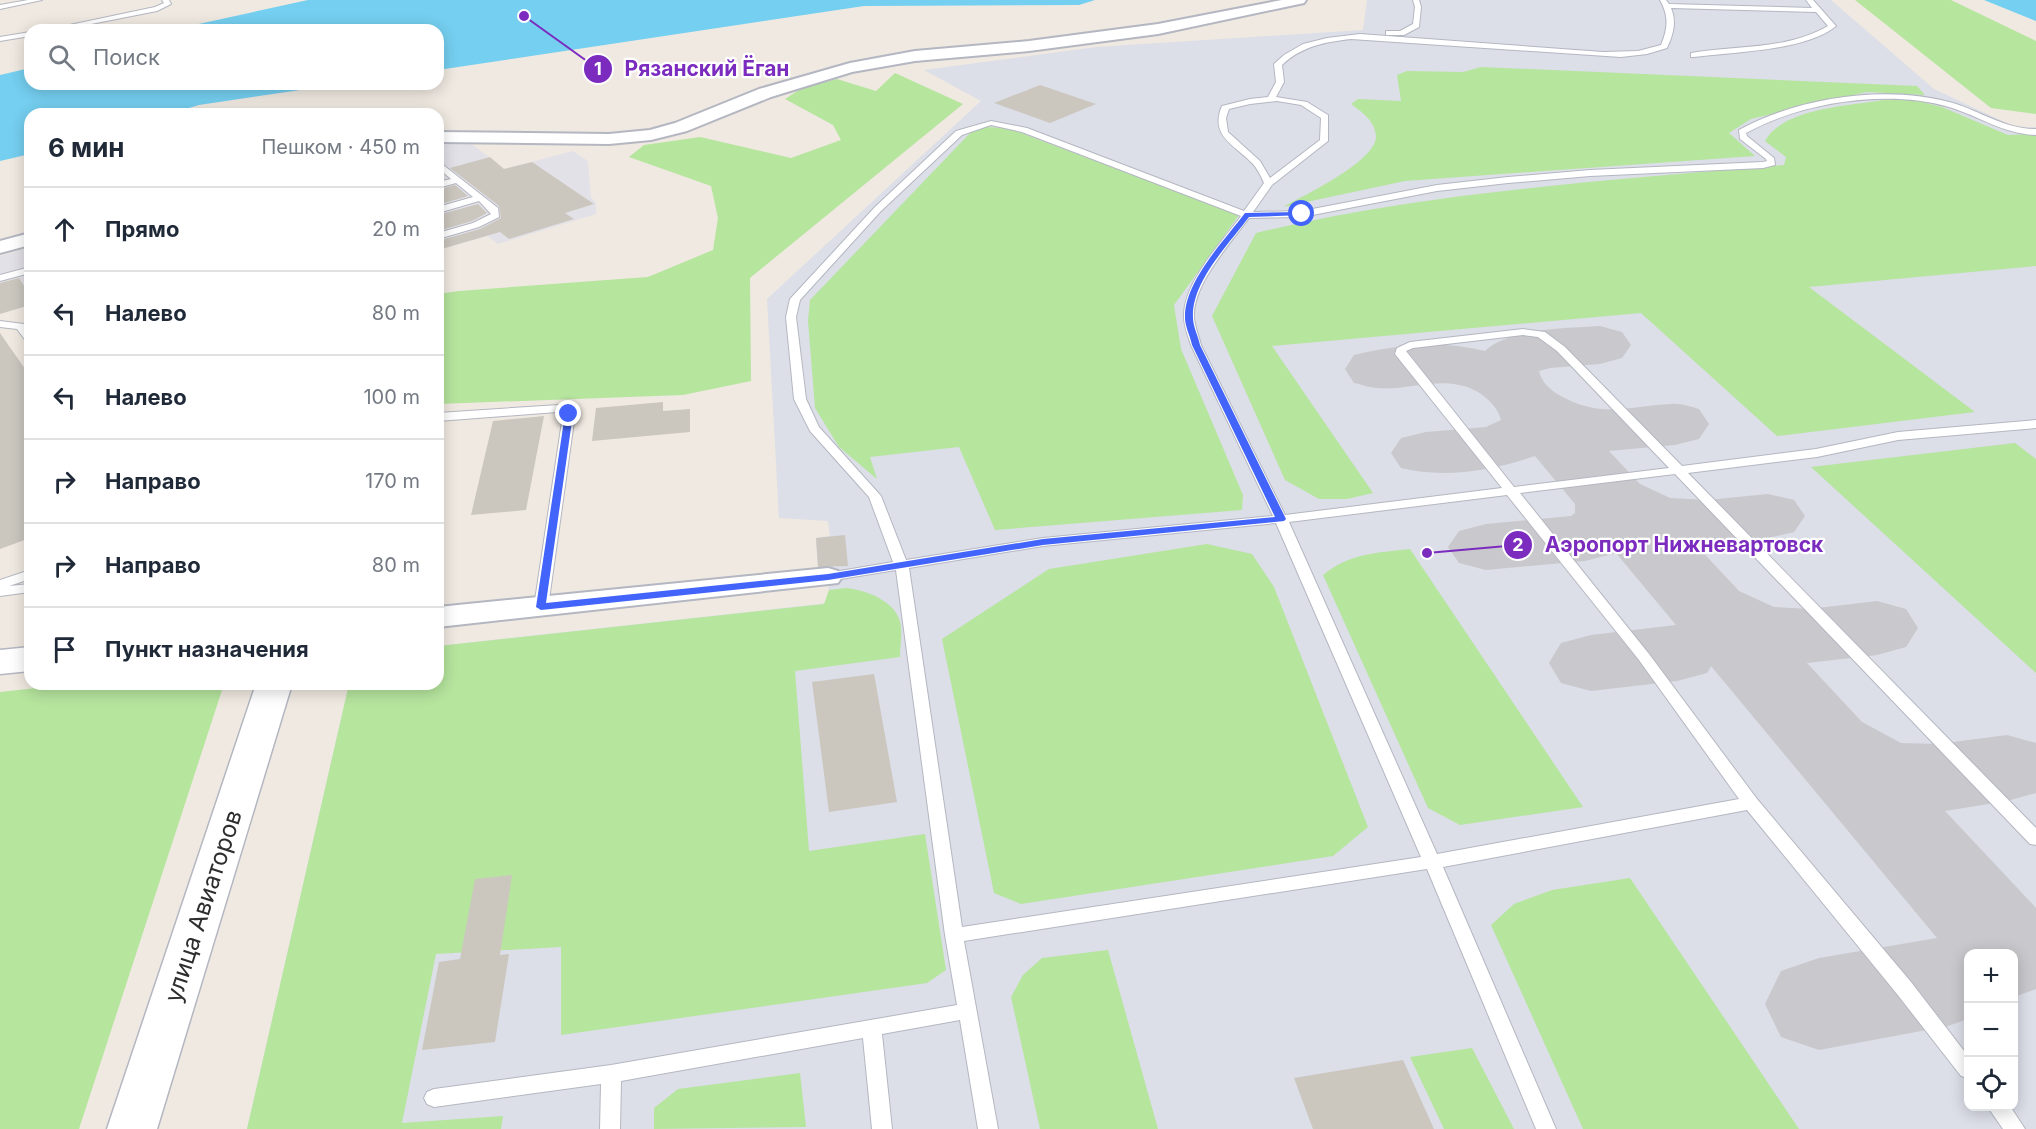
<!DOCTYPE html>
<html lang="ru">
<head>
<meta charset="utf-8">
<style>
  :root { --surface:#fff; --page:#f6f6f7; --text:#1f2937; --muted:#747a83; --line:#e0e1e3 }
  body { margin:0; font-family:Inter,sans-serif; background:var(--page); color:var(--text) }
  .controls { position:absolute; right:18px; bottom:18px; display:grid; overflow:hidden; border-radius:12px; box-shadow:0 3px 15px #0003 }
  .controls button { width:54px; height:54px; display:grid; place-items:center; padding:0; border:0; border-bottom:2px solid var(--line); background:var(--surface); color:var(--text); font:30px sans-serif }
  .stop { position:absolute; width:18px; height:18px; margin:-14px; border:4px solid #4264fb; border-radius:50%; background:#fff }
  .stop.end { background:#4264fb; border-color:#fff; box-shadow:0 2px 6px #0008 }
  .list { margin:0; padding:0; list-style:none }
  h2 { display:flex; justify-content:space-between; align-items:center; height:78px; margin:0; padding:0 24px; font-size:26px }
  h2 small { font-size:20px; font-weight:400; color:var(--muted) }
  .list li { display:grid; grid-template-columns:39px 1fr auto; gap:18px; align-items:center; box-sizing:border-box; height:84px; padding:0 24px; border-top:2px solid var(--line) }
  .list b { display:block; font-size:22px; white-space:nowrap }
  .list em { font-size:20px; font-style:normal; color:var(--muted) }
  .icon { flex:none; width:33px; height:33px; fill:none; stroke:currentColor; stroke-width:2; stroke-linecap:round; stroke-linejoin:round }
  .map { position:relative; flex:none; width:2036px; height:1129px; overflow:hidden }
  .search { position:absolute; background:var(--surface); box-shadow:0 3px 15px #0003; left:24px; top:24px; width:420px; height:66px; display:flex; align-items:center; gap:15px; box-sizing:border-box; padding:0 21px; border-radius:18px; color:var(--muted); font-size:22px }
  .panel { position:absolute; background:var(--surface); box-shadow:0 3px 15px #0003; left:24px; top:108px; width:420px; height:582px; border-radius:18px }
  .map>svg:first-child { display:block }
</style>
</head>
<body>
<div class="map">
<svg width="2036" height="1129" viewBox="0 0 2036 1129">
  <rect width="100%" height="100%" fill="#efe9e1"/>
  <!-- industrial -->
  <path fill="#e3e1e8" d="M443 141H468L504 169 573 151 588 161 591 197 596 203V214L498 244 487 236 438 250V143Z
    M30 248V295L19 278 0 283V256Z"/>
  <!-- airport -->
  <path fill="#dcdee8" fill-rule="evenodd" d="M1367 0H1831L1934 89 2017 128 2036 127V1129H247L349 684H438V646L829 603 828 568 818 569 816 538 830 536 828 521 779 518 767 299 981 101 924 70 1096 47 1363 30ZM1968 954H2014V1106H1968Z"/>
  <!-- green -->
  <path fill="#b6e59e" d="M1855 0H1951L2036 41V114L1991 108Z
    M1481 67 1917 86 1925 95 1867 92 1751 119 1729 133 1755 156 1405 181 1283 207C1303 196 1377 161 1376 136 1375 121 1362 112 1351 104L1358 99 1401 101 1397 75 1407 71 1463 72Z
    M895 73 963 104 750 278 751 381 683 395 438 404V294L459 291 648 277 713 250 718 218 711 186 629 157 644 145 700 137 791 158 841 140 833 125 785 99 802 88 837 79 876 91Z
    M1883 100H1914L1942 107 2008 135 2036 134V266L1809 287 1975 412 1777 436 1641 313 1272 346 1373 493 1347 499H1319L1285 480 1212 316 1256 233C1429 191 1608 181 1784 165L1786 157 1765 141C1783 108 1849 106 1883 100Z
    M986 127 1008 128 1239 215 1174 305 1181 349 1243 495 1242 510 995 530 959 447 870 457 877 479 839 447 815 408 808 321 810 300 972 131Z
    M2015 443 2036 459V673L1811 467Z
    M1207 544 1252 554 1274 587 1368 827 1333 856 1021 904 994 893 942 639 1049 569Z
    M1410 549 1583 807 1460 825 1428 808 1323 575C1350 553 1376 553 1410 549Z
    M846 588C867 590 899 602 901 627 902 637 900 647 900 657L795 671 809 851 925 834 946 970 927 983 561 1035V947L436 954 402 1123 503 1116 501 1129H247L349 684H438V646L824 604 829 590Z
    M73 684H224L79 1129H0V692Z
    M1630 878 1799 1129H1583L1491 925 1514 904 1552 890Z
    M1108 950 1158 1129H1040L1011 997 1023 975 1042 958Z
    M1472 1048 1514 1129H1444L1410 1057Z
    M800 1073 806 1127 654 1129V1108L678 1089Z"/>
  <!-- water -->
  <path fill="#75cff0" d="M308 0H1095L1079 5 864 6 438 70V30H171Z
    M1984 0H2036V21Z
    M30 68V84H341L199 105 168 114H30V154L0 161V75Z"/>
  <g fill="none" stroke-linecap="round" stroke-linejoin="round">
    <!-- taxiway -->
    <path fill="#c9c8cc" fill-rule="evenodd" d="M1600 326 1622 332 1631 345 1622 358 1600 364 1550 368 1539 371C1541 381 1550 390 1559 395 1601 419 1627 406 1672 404 1681 403 1691 407 1699 409L1709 424 1699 439 1675 445 1609 451 1640 484 1670 498 1707 500 1768 494 1794 500 1805 516 1794 532 1768 538 1696 545 1739 591 1774 607 1809 609 1877 601 1906 609 1918 628 1906 647 1877 655 1807 663 1862 722 1901 743 1938 744 2007 735 2036 743V793L2007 801 1945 811 2036 908V989L2014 997V954H1968V1019L1948 1026 1819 1050 1781 1037 1765 1004 1781 971 1819 958 1937 938 1711 666 1707 673 1677 681 1591 691 1561 683 1549 663 1561 643 1591 635 1676 625 1616 553 1585 561 1486 570 1459 563 1448 547 1459 531 1486 524 1571 516 1575 513V504L1535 456C1493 470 1445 479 1401 468L1391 453 1401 438 1426 432 1486 427 1501 420C1498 408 1489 399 1478 392 1445 373 1411 391 1377 388 1370 388 1361 384 1354 383L1345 369 1354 355C1397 345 1442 340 1485 351 1509 328 1568 328 1600 326Z"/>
  </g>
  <!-- building -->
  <path fill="#cbc7bf" d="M1040 85 1096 104 1050 123 994 103Z
    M490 157 504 169 532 162 594 204 565 213 574 219 509 239 500 232 438 250V241L480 229 501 218 499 206 450 168Z
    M455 185 468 196 438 205V190Z
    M478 204 487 213 472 221 438 231V215Z
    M19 278 30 295V305L0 314V283Z
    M0 333 30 376V538L0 549Z
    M663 402V411L690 409V432L592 441 596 408Z
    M544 416 526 510 471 515 493 421Z
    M845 535 848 566 818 567 816 538Z
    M874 674 897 802 829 812 812 682Z
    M512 875 500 955 509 954 495 1042 422 1050 439 962 460 959 475 879Z
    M1403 1060 1434 1129H1313L1294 1078Z"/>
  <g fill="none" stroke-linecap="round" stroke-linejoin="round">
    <defs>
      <path id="lane" d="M28 0H42L0 9V5Z
        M162 0H169L171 4 157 11 61 30H46L155 7 164 3Z
        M1413 0H1419L1421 7 1419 27 1404 35H1386V31H1400L1413 24 1415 7Z
        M1660 0H1666L1669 4 1812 8 1806 0H1813L1836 26C1806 51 1733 52 1694 57H1691V53C1737 45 1787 50 1828 26L1816 12 1671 8C1677 22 1673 35 1667 48L1647 54 1621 57 1351 39C1325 42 1302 46 1282 65L1284 82 1276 97 1307 102 1328 115V141L1272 185 1253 212 1302 211 1437 185 1508 177 1590 170 1763 162 1767 161 1766 159 1740 139 1739 130C1799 97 1887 84 1953 103 1982 112 2005 129 2036 129V135C2003 134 1979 116 1949 107 1888 89 1802 102 1746 133L1747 136 1774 158 1775 165 1763 168 1590 176 1508 183 1437 191 1302 217 1249 218C1230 244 1192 285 1194 318 1195 327 1199 337 1201 345L1285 515 1502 488 1395 354 1397 348 1410 342 1523 329 1545 332 1565 347 1682 466 1816 449 1898 432 2036 420V428L1898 440 1817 457 1688 473 2036 828V845L2030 844 1675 474 1520 493 1649 654 1757 799 1911 982 1968 1056V1078L1961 1076 1897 994 1747 810 1443 867 1556 1129H1536L1427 869 964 941 998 1129H978L960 1020 882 1034 892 1129H872L863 1038 621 1081 620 1129H600L601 1084 434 1107 427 1104 424 1098 427 1092 434 1089 611 1065 957 1005 945 935 896 570 828 581 821 577 828 573 893 562 869 497 810 431 794 399 786 317 790 299 875 207 956 131 991 121 1027 128 1244 211 1264 183C1261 176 1257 168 1252 163 1235 145 1209 136 1222 106L1250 99 1268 97 1276 82 1274 64 1284 55 1303 44 1327 38 1360 34 1603 52 1638 51 1661 45C1668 28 1669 16 1660 0ZM1277 101 1301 105 1321 118 1320 140 1270 178 1260 161 1228 132 1226 118 1229 109 1250 104ZM991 125 1022 132 1241 216C1221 243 1183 283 1184 317 1184 326 1188 336 1191 345L1273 516 1043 538 906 560 881 496 819 427 806 399 796 317 800 300 881 211 962 135ZM1523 335 1538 337 1557 351 1669 468 1514 487 1406 351 1413 348ZM1507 495 1639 660 1739 799 1437 854 1289 522ZM1276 523 1421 857 962 927 909 568 1043 546Z
        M30 32V36L0 41V37Z
        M438 161 498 208 499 217 479 227 438 239V233L473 223 491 214 479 201 438 213V207L473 197 456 183 438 188V182L451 179 438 168Z
        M30 267V273L0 281V275Z
        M0 321 24 324 30 332V342L26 341 17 329 0 327Z
        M559 405 575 414 548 607 541 611 534 607 563 415 557 412 438 421V413Z
        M30 570V579L9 586 30 584V592L0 596V580Z
        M1987 1106H2010L2025 1129H2003Z"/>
      <path id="street" d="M1282 0H1306L1304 3 1158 34 1029 51 915 61 852 72 771 97 687 131 651 140 609 144 438 142V132L609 134 650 130 675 123 759 89 850 63 915 51 1029 41 1158 24Z
        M30 233V245L0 253V241Z
        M828 568 838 571 842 577 838 583 438 627V607Z"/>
      <path id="secondary" d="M30 647V671L0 674V650Z
        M256 684H292L157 1129H107Z"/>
    </defs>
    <!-- lane casing -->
    <use href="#lane" stroke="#b4b7c1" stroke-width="2"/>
    <!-- street casing -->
    <use href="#street" stroke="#b4b7c1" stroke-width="4"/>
    <!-- secondary casing -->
    <use href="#secondary" stroke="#b4b7c1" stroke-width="3"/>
    <!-- lane -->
    <use href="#lane" fill="#fff" fill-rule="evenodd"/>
    <!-- street -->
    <use href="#street" fill="#fff" fill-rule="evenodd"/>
    <!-- secondary -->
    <use href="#secondary" fill="#fff" fill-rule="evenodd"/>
  </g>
  <!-- route -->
  <path fill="#4264fb" d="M1302 212 1304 215 1249 217C1229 244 1191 282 1193 318 1193 326 1198 336 1200 345L1286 519 1284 521 1043 545 828 580 541 610 536 607 565 414 569 412 573 414 546 603 828 574 1043 539 1275 517 1192 345C1190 336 1185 326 1185 318 1184 282 1224 241 1245 213Z"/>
  <g text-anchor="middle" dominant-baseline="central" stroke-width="4.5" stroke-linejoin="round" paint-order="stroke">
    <!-- near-street labels -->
    <g font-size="24" fill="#2e2e2e" stroke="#fff">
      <text transform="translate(203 906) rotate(-72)">улица Авиаторов</text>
    </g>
  </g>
  <!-- callouts -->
  <path fill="none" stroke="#7b2cbf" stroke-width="2" d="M524 16L598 69M1427 553L1518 545"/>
  <g fill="#7b2cbf" stroke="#fff" stroke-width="2">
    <circle cx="524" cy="16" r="6"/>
    <circle cx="1427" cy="553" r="6"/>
    <circle cx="598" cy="69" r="15"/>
    <circle cx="1518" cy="545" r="15"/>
  </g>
  <g font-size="18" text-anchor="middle" font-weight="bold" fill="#fff">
    <text x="598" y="75">1</text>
    <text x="1518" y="551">2</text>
  </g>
  <g font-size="21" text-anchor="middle" font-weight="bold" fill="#7b2cbf" stroke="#fff" stroke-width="4.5" stroke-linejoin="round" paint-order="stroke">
    <text x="707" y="76">Рязанский Ёган</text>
    <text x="1684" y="552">Аэропорт Нижневартовск</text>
  </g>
</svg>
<div class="controls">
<button>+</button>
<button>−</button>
<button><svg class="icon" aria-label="locate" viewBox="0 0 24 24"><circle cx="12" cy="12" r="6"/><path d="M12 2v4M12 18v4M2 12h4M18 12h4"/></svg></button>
</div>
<div class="stop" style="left:1302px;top:214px"></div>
<div class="stop end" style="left:569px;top:414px"></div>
<div class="search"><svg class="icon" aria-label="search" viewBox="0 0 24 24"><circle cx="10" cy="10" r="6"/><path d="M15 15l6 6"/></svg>Поиск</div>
<section class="panel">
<h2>6 мин<small>Пешком · 450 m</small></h2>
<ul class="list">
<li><svg class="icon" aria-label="ahead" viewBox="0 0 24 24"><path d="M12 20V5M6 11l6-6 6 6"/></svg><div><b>Прямо</b></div><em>20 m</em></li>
<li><svg class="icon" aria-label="left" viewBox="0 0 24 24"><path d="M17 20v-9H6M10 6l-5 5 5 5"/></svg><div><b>Налево</b></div><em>80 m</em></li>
<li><svg class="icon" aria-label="left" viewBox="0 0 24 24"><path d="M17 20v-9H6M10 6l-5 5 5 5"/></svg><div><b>Налево</b></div><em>100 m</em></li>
<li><svg class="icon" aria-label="right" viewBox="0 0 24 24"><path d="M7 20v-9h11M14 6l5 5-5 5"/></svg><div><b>Направо</b></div><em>170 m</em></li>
<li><svg class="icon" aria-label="right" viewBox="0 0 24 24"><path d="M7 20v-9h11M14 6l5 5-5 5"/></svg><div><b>Направо</b></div><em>80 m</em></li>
<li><svg class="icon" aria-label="arrive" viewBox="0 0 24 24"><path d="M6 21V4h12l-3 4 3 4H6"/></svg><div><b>Пункт назначения</b></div></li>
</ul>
</section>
</div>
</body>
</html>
